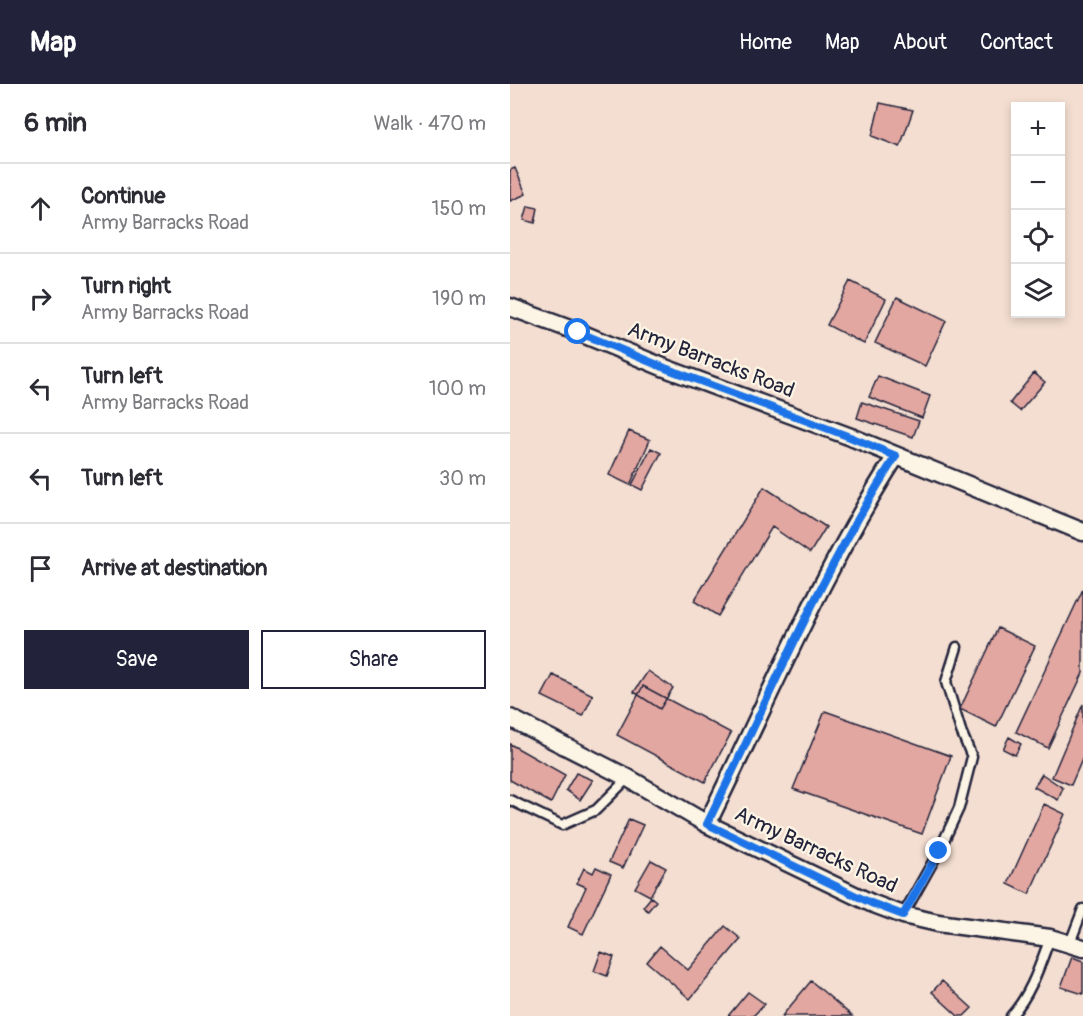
<!DOCTYPE html>
<html lang="en">
<head>
<meta charset="utf-8">
<style>
  :root { --surface:#fff; --page:#f7f7f7; --text:#2b2b33; --muted:#7c7c81; --line:#e1e1e2; --accent:#22223b }
  body { margin:0; font-family:Pangolin,sans-serif; background:var(--page); color:var(--text) }
  .controls { position:absolute; right:18px; top:18px; display:grid; overflow:hidden; border-radius:0px; box-shadow:0 3px 9px #0003 }
  .controls button { width:54px; height:54px; display:grid; place-items:center; padding:0; border:0; border-bottom:2px solid var(--line); background:var(--surface); color:var(--text); font:30px sans-serif }
  .stop { position:absolute; width:18px; height:18px; margin:-14px; border:4px solid #1a73e8; border-radius:50%; background:#fff }
  .stop.end { background:#1a73e8; border-color:#fff; box-shadow:0 2px 6px #0008 }
  .list { margin:0; padding:0; list-style:none }
  h2 { display:flex; justify-content:space-between; align-items:center; height:78px; margin:0; padding:0 24px; font-size:26px }
  h2 small { font-size:20px; font-weight:400; color:var(--muted) }
  .list li { display:grid; grid-template-columns:39px 1fr auto; gap:18px; align-items:center; box-sizing:border-box; height:90px; padding:0 24px; border-top:2px solid var(--line) }
  .list b { display:block; font-size:22px; white-space:nowrap }
  .list p { margin:0; font-size:20px; white-space:nowrap; color:var(--muted) }
  .list em { font-size:20px; font-style:normal; color:var(--muted) }
  .actions { display:flex; gap:12px; padding:18px 24px }
  .actions a { flex:1; padding:14px 0; border:2px solid var(--accent); border-radius:0px; text-align:center; font-size:21px; color:var(--accent) }
  .actions .main { background:var(--accent); color:#fff }
  .icon { flex:none; width:33px; height:33px; fill:none; stroke:currentColor; stroke-width:2; stroke-linecap:round; stroke-linejoin:round }
  .map { position:relative; flex:none; width:573px; height:932px; overflow:hidden }
  header { display:flex; align-items:center; gap:36px; box-sizing:border-box; height:84px; padding:0 30px; background:var(--accent); color:#fff }
  header strong { font-size:28px }
  nav { display:flex; gap:33px; margin-inline-start:auto; font-size:21px }
  main { display:flex }
  aside { flex:1; background:var(--surface) }
  .map>svg:first-child { display:block }
</style>
</head>
<body>
<header>
<strong>Map</strong>
<nav><a>Home</a><a>Map</a><a>About</a><a>Contact</a></nav>
</header>
<main>
<aside>
<h2>6 min<small>Walk · 470 m</small></h2>
<ul class="list">
<li><svg class="icon" aria-label="ahead" viewBox="0 0 24 24"><path d="M12 20V5M6 11l6-6 6 6"/></svg><div><b>Continue</b><p>Army Barracks Road</p></div><em>150 m</em></li>
<li><svg class="icon" aria-label="right" viewBox="0 0 24 24"><path d="M7 20v-9h11M14 6l5 5-5 5"/></svg><div><b>Turn right</b><p>Army Barracks Road</p></div><em>190 m</em></li>
<li><svg class="icon" aria-label="left" viewBox="0 0 24 24"><path d="M17 20v-9H6M10 6l-5 5 5 5"/></svg><div><b>Turn left</b><p>Army Barracks Road</p></div><em>100 m</em></li>
<li><svg class="icon" aria-label="left" viewBox="0 0 24 24"><path d="M17 20v-9H6M10 6l-5 5 5 5"/></svg><div><b>Turn left</b></div><em>30 m</em></li>
<li><svg class="icon" aria-label="arrive" viewBox="0 0 24 24"><path d="M6 21V4h12l-3 4 3 4H6"/></svg><div><b>Arrive at destination</b></div></li>
</ul>
<div class="actions"><a class="main">Save</a><a>Share</a></div>
</aside>
<div class="map">
<svg width="573" height="932" viewBox="0 0 573 932">
  <rect width="100%" height="100%" fill="#f4ded1"/>
  <filter id="ink" filterUnits="userSpaceOnUse"><feTurbulence type="fractalNoise" baseFrequency=".0167" numOctaves="2"/><feDisplacementMap in="SourceGraphic" scale="12" xChannelSelector="R" yChannelSelector="G"/><feConvolveMatrix kernelMatrix="1 2 1 2 8 2 1 2 1" color-interpolation-filters="sRGB"/></filter>
  <g filter="url(#ink)">
    <!-- building -->
    <path fill="#e2a7a1" stroke="#22223b" stroke-width="1.5" d="M370 19 403 26 390 63 362 52Z
      M5 84 16 110 0 117V86Z
      M18 122 28 124 25 139 14 136Z
      M340 197 376 215 354 260 317 241Z
      M387 213 436 237 415 282 365 259Z
      M524 289 535 298 510 327 500 319Z
      M368 292 420 312 412 334 359 313Z
      M352 318 409 337 403 353 347 334Z
      M119 347 140 356 120 401 99 391Z
      M141 364 151 369 132 406 122 401Z
      M254 403 316 443 300 469 262 443 208 532 184 517Z
      M573 505V589L538 664 506 648Z
      M488 544 525 562 486 643 450 625Z
      M138 587 163 604 150 625 124 608Z
      M43 591 83 611 73 632 32 612Z
      M133 602 221 649 195 698 107 651Z
      M573 620V673L561 701 542 693Z
      M315 627 441 672 412 750 283 705Z
      M499 653 511 660 505 671 493 665Z
      M0 660 55 691 41 719 0 696Z
      M66 689 83 696 70 716 56 706Z
      M532 690 553 704 548 716 524 703Z
      M534 720 555 730 519 810 498 800Z
      M119 735 133 741 113 784 99 778Z
      M141 776 156 784 140 812 125 804Z
      M86 783 101 790 73 850 58 843 76 803 67 799 74 784 83 789Z
      M141 813 146 817 138 827 133 823Z
      M215 842 231 855 180 915 137 878 150 862 178 886Z
      M91 868 104 873 97 892 84 887Z
      M562 873 573 877V910L551 903Z
      M301 897 342 932H272Z
      M432 897 462 924 454 932H448L422 908Z
      M238 908 255 920 243 932H218Z"/>
    <g fill="none" stroke-linecap="round" stroke-linejoin="round">
      <defs>
        <path id="service" d="M0 716 52 741 86 726 118 694
          M393 831 429 767 449 724 462 673 451 647 436 598 447 563
          M560 859 573 825
          M501 932C521 910 530 881 540 854"/>
        <path id="minor" d="M0 223 68 248 155 284 341 353 573 448
          M0 634 118 694 197 740 361 819 393 831 428 839 540 854 573 864
          M197 740C258 617 311 488 386 372"/>
      </defs>
      <!-- service casing -->
      <use href="#service" stroke="#22223b" stroke-width="13"/>
      <!-- minor casing -->
      <use href="#minor" stroke="#22223b" stroke-width="21"/>
      <!-- service -->
      <use href="#service" stroke="#fcf5e5" stroke-width="8"/>
      <!-- minor -->
      <use href="#minor" stroke="#fcf5e5" stroke-width="16"/>
    </g>
  </g>
  <g fill="none" stroke-linecap="round" stroke-linejoin="round" filter="url(#ink)">
    <!-- route -->
    <path stroke="#1a73e8" stroke-width="8" d="M68 248 155 284 340 353 386 372C311 488 258 617 197 740L361 819 393 831 429 767"/>
  </g>
  <g text-anchor="middle" dominant-baseline="central" stroke-width="4.5" stroke-linejoin="round" paint-order="stroke">
    <!-- street labels -->
    <g font-size="21" fill="#22223b" stroke="#fcf5e5">
      <text transform="translate(201 276) rotate(21)">Army Barracks Road</text>
      <text transform="translate(306 766) rotate(25)">Army Barracks Road</text>
    </g>
  </g>
</svg>
<div class="controls">
<button>+</button>
<button>−</button>
<button><svg class="icon" aria-label="locate" viewBox="0 0 24 24"><circle cx="12" cy="12" r="6"/><path d="M12 2v4M12 18v4M2 12h4M18 12h4"/></svg></button>
<button><svg class="icon" aria-label="layers" viewBox="0 0 24 24"><path d="M12 4l9 5-9 5-9-5zM3 14l9 5 9-5"/></svg></button>
</div>
<div class="stop" style="left:68px;top:248px"></div>
<div class="stop end" style="left:429px;top:767px"></div>
</div>
</main>
</body>
</html>
